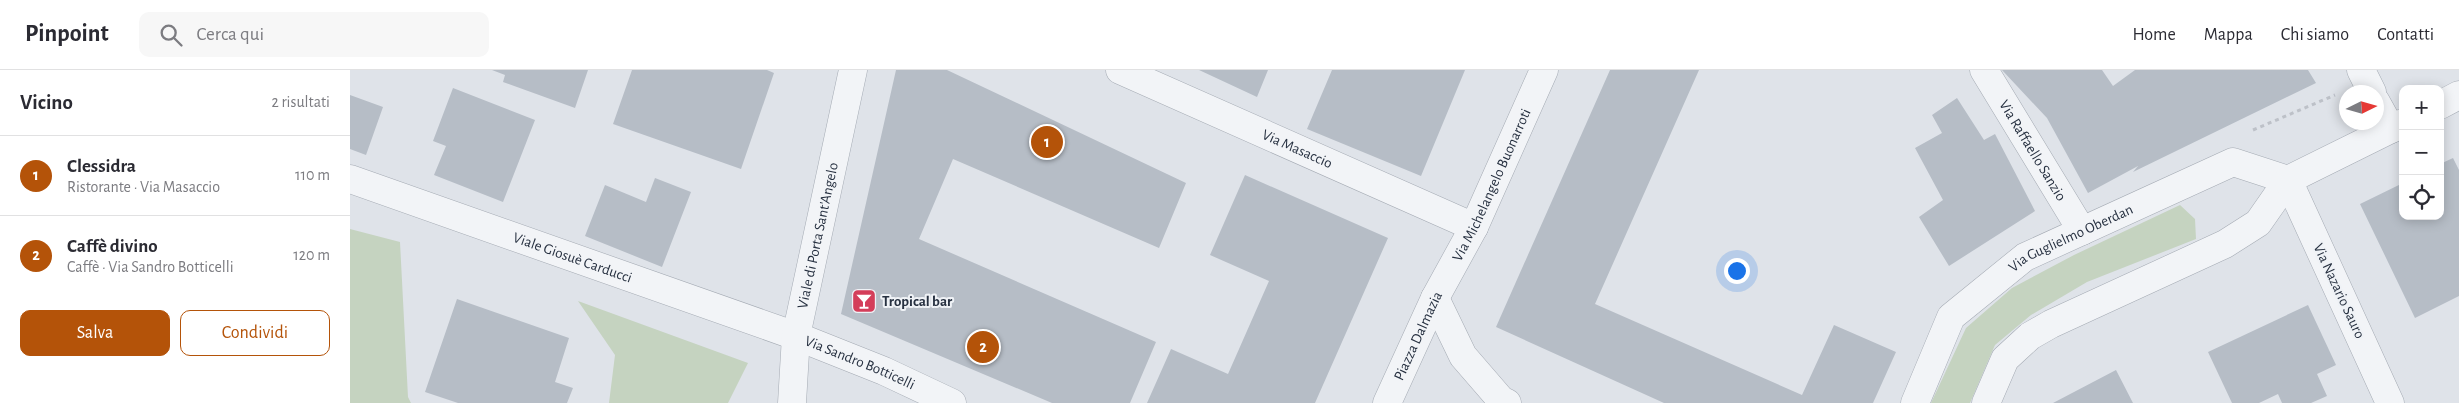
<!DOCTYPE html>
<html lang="it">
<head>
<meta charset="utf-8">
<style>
  :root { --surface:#fff; --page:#f7f7f7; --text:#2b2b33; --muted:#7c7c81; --line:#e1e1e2; --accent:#b45309 }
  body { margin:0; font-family:"Alegreya Sans",sans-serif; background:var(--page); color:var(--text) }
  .controls { position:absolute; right:15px; top:15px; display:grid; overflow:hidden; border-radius:10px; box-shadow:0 2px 12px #0003 }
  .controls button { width:45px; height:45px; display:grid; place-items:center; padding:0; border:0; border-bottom:1px solid var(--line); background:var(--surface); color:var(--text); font:25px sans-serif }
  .compass { position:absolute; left:1989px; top:15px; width:45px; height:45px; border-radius:50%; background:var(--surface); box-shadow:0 2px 12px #0003; rotate:85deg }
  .you { position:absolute; left:1386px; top:200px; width:18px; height:18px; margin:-12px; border:4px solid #fff; border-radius:50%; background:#1a73e8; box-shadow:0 0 0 8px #1a73e833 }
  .badge { display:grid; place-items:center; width:32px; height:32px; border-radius:50%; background:var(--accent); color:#fff; font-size:16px; font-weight:700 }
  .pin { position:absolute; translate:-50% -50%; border:2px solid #fff; box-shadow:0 1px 5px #0006 }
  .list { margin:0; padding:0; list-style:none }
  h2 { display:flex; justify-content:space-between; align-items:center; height:65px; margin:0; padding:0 20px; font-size:21px }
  h2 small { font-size:16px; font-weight:400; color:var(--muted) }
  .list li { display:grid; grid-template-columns:32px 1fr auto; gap:15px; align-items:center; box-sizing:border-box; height:80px; padding:0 20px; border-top:1px solid var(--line) }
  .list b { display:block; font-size:19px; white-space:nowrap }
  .list p { margin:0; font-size:16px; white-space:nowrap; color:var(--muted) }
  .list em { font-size:16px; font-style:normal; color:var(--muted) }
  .actions { display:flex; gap:10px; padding:15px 20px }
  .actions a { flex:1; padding:11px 0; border:1px solid var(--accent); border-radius:10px; text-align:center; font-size:18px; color:var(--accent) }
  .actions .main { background:var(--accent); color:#fff }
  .icon { flex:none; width:28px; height:28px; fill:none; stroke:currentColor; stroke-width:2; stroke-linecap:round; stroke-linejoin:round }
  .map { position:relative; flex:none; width:2109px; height:333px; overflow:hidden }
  header { display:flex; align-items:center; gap:30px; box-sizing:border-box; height:70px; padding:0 25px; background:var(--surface); border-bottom:1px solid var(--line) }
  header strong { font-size:24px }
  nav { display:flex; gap:28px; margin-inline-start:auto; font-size:18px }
  .search { width:350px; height:45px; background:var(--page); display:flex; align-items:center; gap:12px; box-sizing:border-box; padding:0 18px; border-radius:10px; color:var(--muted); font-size:19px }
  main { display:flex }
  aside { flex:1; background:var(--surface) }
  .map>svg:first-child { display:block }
</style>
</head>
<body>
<header>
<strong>Pinpoint</strong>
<div class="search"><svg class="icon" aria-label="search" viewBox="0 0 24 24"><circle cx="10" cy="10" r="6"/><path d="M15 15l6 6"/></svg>Cerca qui</div>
<nav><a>Home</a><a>Mappa</a><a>Chi siamo</a><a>Contatti</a></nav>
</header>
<main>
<aside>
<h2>Vicino<small>2 risultati</small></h2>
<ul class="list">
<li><span class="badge">1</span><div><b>Clessidra</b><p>Ristorante · Via Masaccio</p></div><em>110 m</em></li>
<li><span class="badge">2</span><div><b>Caffè divino</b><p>Caffè · Via Sandro Botticelli</p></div><em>120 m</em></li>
</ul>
<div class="actions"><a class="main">Salva</a><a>Condividi</a></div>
</aside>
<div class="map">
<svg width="2109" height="333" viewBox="0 0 2109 333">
  <rect width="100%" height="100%" fill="#dfe3e9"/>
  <!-- green -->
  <path fill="#c5d3c0" d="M1830 135 1845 149 1846 169 1737 212 1681 245 1645 275 1620 333H1581L1616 258 1662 218 1724 185Z
    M0 159 50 172 58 327 61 333H0Z
    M228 231 398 293 378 333H259L265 285Z"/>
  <!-- building -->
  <path fill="#b6bdc6" d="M142 0H238L225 38 153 12 155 5Z
    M282 0H417L424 3 391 99 263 54Z
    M546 0H597L836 113 809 178 603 89 569 169 806 272 780 333H702L491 244Z
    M849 0H918L907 27Z
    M982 0H1115L1071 106 957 59Z
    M1260 0H1349L1245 234 1452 325 1484 255 1546 282 1523 333H1314L1146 257Z
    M1652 0H1752L1763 16 1785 0H1958L1966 13 1783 102 1788 96 1738 123 1697 48Z
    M103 18 185 50 153 132 84 105 96 76 83 71Z
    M0 25 33 37 16 85 0 79Z
    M1607 28 1634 70 1645 64 1685 141 1599 196 1569 147 1593 130 1565 78 1592 63 1582 45Z
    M2103 88 2109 100V226L2065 248 2010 134 2053 113V146H2090V94Z
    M895 105 1038 168 965 333H797L821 279 878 304 919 211 860 185Z
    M305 108 341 122 312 197 235 166 255 115 296 132Z
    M107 229 219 268 205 312 223 318 217 333H108L75 322Z
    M1958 235 1986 295 1967 304 1977 326 1961 333H1932L1928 324 1909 333H1882L1858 282Z
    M1766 300 1783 333H1703Z"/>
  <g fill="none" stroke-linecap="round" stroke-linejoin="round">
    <defs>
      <g id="minor">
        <path id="s1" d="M770 0 1124 157"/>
        <path id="s2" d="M1634 0 1732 161"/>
        <path d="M2011 0 2022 22"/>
        <path d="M2026 32 2041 59"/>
        <path d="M2090 35 2109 25"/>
        <path id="s3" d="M0 109 446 266 534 301 602 333"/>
        <path d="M1085 228 1113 286 1151 330 1157 333"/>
        <path id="s4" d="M442 333 446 266 503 0"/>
        <path id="s5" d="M1037 333 1085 228 1124 157 1194 0"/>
        <path id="s6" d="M1565 333 1601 247 1675 187 1883 92 1938 110 1908 153 1875 174 1701 254 1680 266 1655 289 1636 333"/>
        <path d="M2040 333 1938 110 2053 53"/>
      </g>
    </defs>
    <!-- minor casing -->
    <use href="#minor" stroke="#a4aab3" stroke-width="29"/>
    <!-- path -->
    <path stroke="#bdc1c8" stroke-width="3" stroke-dasharray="4 4" stroke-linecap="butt" d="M1903 60 1985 25"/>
    <!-- minor -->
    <use href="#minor" stroke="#f2f4f7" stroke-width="28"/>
  </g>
  <!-- icons -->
  <defs>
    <symbol id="bar-square" viewBox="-11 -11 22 22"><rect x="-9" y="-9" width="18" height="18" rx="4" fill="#d43e5a" stroke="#eff2f6"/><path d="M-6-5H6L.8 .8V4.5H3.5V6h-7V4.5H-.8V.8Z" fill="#fff"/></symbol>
  </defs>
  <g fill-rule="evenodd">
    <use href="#bar-square" x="500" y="217" width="28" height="28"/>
  </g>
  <g text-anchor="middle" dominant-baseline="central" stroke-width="4" stroke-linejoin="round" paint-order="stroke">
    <!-- street labels -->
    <g font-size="15" fill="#273141" stroke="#eff2f6">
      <text stroke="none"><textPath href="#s1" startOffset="194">Via Masaccio</textPath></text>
      <text stroke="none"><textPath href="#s2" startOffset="94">Via Raffaello Sanzio</textPath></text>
      <text stroke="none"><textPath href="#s5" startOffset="242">Via Michelangelo Buonarroti</textPath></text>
      <text stroke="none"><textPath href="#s4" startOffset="170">Viale di Porta Sant'Angelo</textPath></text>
      <text stroke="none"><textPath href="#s6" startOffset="238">Via Guglielmo Oberdan</textPath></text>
      <text stroke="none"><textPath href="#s3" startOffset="236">Viale Giosuè Carducci</textPath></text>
      <text transform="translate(1989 221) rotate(65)">Via Nazario Sauro</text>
      <text stroke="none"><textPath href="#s5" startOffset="74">Piazza Dalmazia</textPath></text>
      <text stroke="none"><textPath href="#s3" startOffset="542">Via Sandro Botticelli</textPath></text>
    </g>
    <!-- poi labels -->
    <g font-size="15" font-weight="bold" fill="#273141" stroke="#eff2f6" text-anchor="start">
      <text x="532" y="231">Tropical bar</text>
    </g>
  </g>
</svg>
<div class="controls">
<button>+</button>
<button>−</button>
<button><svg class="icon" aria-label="locate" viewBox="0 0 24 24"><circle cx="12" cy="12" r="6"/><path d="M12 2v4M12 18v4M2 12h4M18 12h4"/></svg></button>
</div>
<svg class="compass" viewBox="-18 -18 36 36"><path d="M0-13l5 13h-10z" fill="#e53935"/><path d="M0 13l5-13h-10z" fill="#7c7c81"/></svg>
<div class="you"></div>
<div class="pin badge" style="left:697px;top:72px">1</div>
<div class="pin badge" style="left:633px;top:277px">2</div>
</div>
</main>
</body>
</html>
